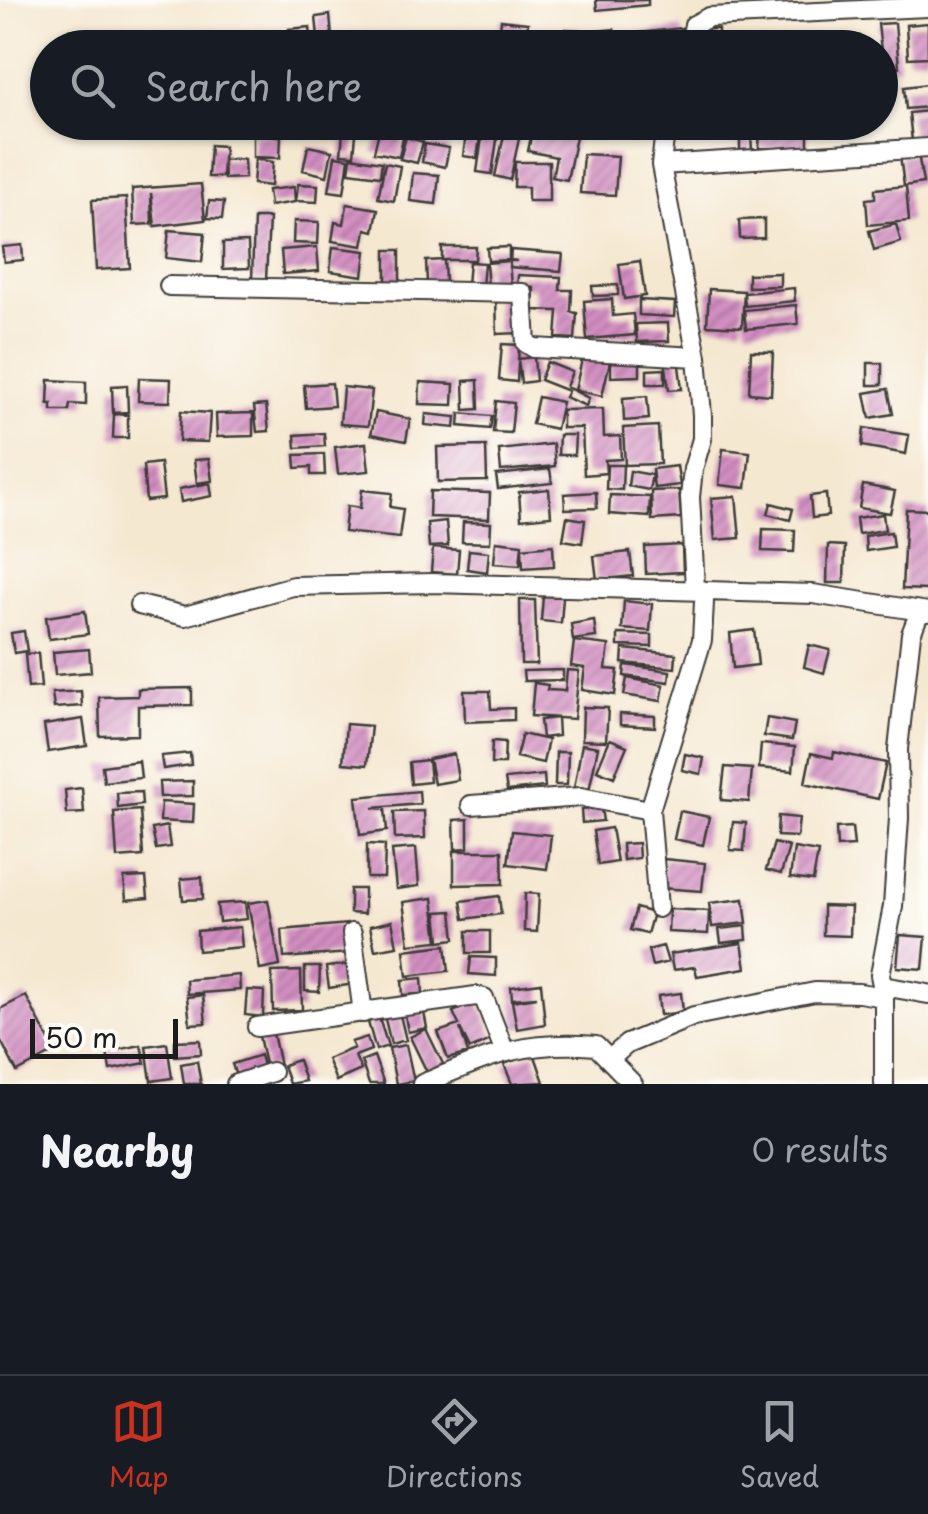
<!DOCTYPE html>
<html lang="en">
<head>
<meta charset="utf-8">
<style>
  :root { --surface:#171b24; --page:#242831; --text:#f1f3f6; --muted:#9ea1a6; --line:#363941; --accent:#c8321e }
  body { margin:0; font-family:"Playpen Sans",sans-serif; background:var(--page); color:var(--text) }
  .scale { position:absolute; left:30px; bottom:25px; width:148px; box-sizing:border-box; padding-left:10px; border:5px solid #1c1c1c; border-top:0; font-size:28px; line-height:35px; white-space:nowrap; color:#1c1c1c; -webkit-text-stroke:8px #fdfcf7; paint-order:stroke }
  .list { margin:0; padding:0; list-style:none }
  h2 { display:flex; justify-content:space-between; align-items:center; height:130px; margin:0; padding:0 40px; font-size:42px }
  h2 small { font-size:32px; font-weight:400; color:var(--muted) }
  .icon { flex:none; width:55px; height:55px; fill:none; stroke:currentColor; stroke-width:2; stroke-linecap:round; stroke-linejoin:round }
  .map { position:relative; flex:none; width:928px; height:1084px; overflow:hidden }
  .search { position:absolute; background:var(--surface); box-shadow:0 2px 8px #0004; left:30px; right:30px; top:30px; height:110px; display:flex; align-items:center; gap:25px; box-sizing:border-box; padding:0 35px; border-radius:55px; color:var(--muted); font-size:38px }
  .sheet { height:290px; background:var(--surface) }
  nav { display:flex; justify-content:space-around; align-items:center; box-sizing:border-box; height:140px; border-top:2px solid var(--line); background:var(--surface); font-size:28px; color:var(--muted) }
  nav a { display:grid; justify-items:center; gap:5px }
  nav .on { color:var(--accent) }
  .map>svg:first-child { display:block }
</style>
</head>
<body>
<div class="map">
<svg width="928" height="1084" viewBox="0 0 928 1084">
  <defs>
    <pattern id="building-hatch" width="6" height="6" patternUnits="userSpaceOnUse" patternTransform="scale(2.5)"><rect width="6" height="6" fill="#d38ec2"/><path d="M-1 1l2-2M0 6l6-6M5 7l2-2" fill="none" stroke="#aa739d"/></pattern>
  </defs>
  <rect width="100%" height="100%" fill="#fdfcf7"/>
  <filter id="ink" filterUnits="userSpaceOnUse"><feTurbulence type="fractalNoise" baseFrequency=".01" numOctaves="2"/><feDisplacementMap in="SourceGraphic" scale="20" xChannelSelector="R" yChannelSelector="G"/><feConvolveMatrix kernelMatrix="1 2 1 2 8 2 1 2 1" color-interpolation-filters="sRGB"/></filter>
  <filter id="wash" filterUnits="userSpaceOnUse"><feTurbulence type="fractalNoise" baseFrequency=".0048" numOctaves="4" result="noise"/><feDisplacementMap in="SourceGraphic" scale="40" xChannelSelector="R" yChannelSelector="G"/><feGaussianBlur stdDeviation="2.25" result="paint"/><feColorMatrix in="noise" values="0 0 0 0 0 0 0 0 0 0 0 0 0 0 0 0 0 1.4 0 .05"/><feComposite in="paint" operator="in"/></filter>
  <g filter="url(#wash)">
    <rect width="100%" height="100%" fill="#f5e8d1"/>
    <g id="blocks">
      <!-- building -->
      <path fill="url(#building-hatch)" d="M596 0H648V5L597 10Z
        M330 15 333 48H319L316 17Z
        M501 20 528 23 525 48H489L490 37 499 38Z
        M895 23 899 67 883 68 878 24Z
        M928 23V57L908 58 906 25Z
        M310 27 312 48H290L289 29Z
        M682 28 684 45 624 48 622 35Z
        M566 29 581 30 579 48H564Z
        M614 29 616 48H597L595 31Z
        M701 29H718V48H700Z
        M928 84V107L906 109 904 87Z
        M928 111V139L912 141 909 113Z
        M344 122 357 124 354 155 341 154Z
        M507 122 522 125 510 180 495 176Z
        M717 122H742L743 135H751L752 150H740V134L718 137Z
        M534 123 577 132 567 180 552 177 556 157 528 151Z
        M380 127 404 132 399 157 374 152Z
        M467 128 481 131 477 158 463 156Z
        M483 130 498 133 492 174 477 172Z
        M760 131 808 132V149L759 148Z
        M253 135 281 136 280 158 253 157Z
        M406 137 423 142 417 163 400 159Z
        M425 144 449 148 445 167 422 162Z
        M210 145 224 146 223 160 244 159 245 178 224 179 223 161 222 177H208Z
        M308 146 332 151 327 176 303 170Z
        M918 153 923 183 904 186 900 156Z
        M583 154 618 156 615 195 580 193Z
        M335 156 349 158 344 193 329 191Z
        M351 157 382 162 380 176 349 172Z
        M255 159 273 162 271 186 253 184Z
        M515 162H549V201H528V187H514Z
        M385 163 400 166 394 201 378 198Z
        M413 173 439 175 436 204 410 201Z
        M201 184 205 220 155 226 151 193 152 224 134 225 132 189Z
        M298 184 318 185 317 202 296 201Z
        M906 186 909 221 868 225 866 199 875 198V189Z
        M294 187 295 202 270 206 268 190Z
        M126 198 130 268 96 270 92 200Z
        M209 201 224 202 222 219 207 218Z
        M347 204 378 209 374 231 366 229 363 246 332 241 335 222 344 224Z
        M254 218H269L266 280H252Z
        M764 219V238L740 239 739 220Z
        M294 221 319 222 318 244 293 243Z
        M896 224 901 242 874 250 869 231Z
        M169 230 205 233 202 262 166 258Z
        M248 242 249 268 223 269V243Z
        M22 245 23 260 4 262 2 247Z
        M317 247 319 271 283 274 281 250Z
        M333 247 366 251 363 276 330 271Z
        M442 247H476L475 260H442Z
        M509 247V260L488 261 487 248Z
        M386 250H400V281H386Z
        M511 250 563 254 561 271 509 267 510 261H517L510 260Z
        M444 260 445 283H427L426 261Z
        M509 261 511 286 488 288 486 263Z
        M640 261 645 296 624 299 619 264Z
        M469 262 484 263 482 287 467 285Z
        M780 273V286L748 287V274Z
        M518 275 561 277 560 290H572L571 312 577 313 575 339 556 338 558 311 533 310 534 288 517 287Z
        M618 285V295L593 296 592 286Z
        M794 288 795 301 745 306 744 293Z
        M709 289 744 291 742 327 707 325Z
        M522 296 523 333 497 334 496 297Z
        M612 299 613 316 633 314 635 335 587 339 584 301Z
        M639 300 675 302 674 317 639 315Z
        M796 305 798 324 746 329 744 310Z
        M668 323 669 341 637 342 636 324Z
        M502 344 519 345 517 382 499 380Z
        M751 351 773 352 771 395 749 393Z
        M583 355 610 361 602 396 575 390Z
        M534 357 536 381 521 383 518 359Z
        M678 358 682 389 669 390 665 360Z
        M611 360H640V376L611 377Z
        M547 362 572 372 566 387 589 398 586 406 565 397 568 391 540 380Z
        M868 363H882V385H868Z
        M665 369V384H647V370Z
        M139 378 171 379 170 402 138 401Z
        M49 380 86 382V405L70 404 69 411H52V404H48Z
        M478 380 479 409 465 410 464 381Z
        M420 382 454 384 453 405 419 404Z
        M332 383 334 406 306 408 304 385Z
        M127 385 128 412 113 413 112 386Z
        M343 387 372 390 368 426 340 424Z
        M888 389 893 414 870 418 865 393Z
        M647 396 649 419 624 421 623 398Z
        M538 397 562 402 556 429 532 424Z
        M496 401 514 403 511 433 493 432Z
        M266 405 269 431 257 432 254 406Z
        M603 409 604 437 620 436 621 459 605 460 606 473 584 475 582 428H562V410Z
        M181 411 210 413 208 442 179 441Z
        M376 412 410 419 406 441 371 434Z
        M253 413V436L217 437 216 414Z
        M460 413 492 416 490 429 459 426Z
        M114 414 128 415V438H113Z
        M426 414 456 417 455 428 425 425Z
        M658 426 660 464 625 465 623 428Z
        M864 428 909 435 906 454 862 446Z
        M324 433 325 446 296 448 295 435Z
        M559 435H575L574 455H558Z
        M366 443 369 471 338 474 335 447Z
        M553 444 555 466 501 471 499 450Z
        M486 446 487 481 438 482 437 447Z
        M723 449 750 452 746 488 719 485Z
        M324 454 325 475H311V467L296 468 295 455Z
        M209 459 212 481 197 483 194 460Z
        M160 463 164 499 146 501 143 465Z
        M607 465H623L622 490 606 489Z
        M677 466 680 485 654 488 652 469Z
        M550 469 552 483 498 489 496 475Z
        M630 471 652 475 649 490 628 486Z
        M210 483 212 496 181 502 179 489Z
        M863 485 895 491 890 513 859 508Z
        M549 489 551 516 521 519 519 492Z
        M362 490 392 493 390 507 403 509 399 538 344 532 347 506 360 508Z
        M679 490 681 518 652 520 651 491Z
        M430 491 490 493 489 519 429 517Z
        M596 492 597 508 565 509 564 494Z
        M826 494 828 516 812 518 810 496Z
        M610 495 650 497 649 517 609 514Z
        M736 496 740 538 715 540 711 498Z
        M771 503 793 509 790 520 768 514Z
        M906 509 928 510 927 590 902 589Z
        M883 514 885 530 858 534 856 518Z
        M567 517 585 520 582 543 563 540Z
        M446 521 448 546 429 547 427 523Z
        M463 522 491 523 490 543 462 542Z
        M763 529 795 530 794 552 762 551Z
        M891 532 893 547 866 551 865 536Z
        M496 541 522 544 520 565 494 563Z
        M553 545 554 566 523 568 522 548Z
        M682 545 683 572 646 574 645 547Z
        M828 545 845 546 844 583H827Z
        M433 548 459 550 457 574 431 572Z
        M469 550 489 552 487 572 467 569Z
        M630 552 633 576 597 580 594 556Z
        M543 596 563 597 561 623 541 621Z
        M520 600H535L537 664H521Z
        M624 601 652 604 650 631 622 629Z
        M85 611 88 634 49 639 46 617Z
        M594 620 596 637 573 640 571 624Z
        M754 630 758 665 733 668 730 633Z
        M24 631 27 651 14 653 11 633Z
        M618 634 652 635V647L618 646Z
        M574 641 609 645 606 669 618 670 615 695 582 690 585 668 571 666Z
        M809 645 830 650 824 673 804 667Z
        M89 649 91 672 55 675 53 652Z
        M623 649 676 654 675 668 622 663Z
        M38 653 41 687 28 688 25 654Z
        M625 665 670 671 669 682 624 676Z
        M563 670V680L524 681 523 671Z
        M567 670 579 671 574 719 531 716 534 683 548 685 547 690 565 691Z
        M627 678 664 685 661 701 624 695Z
        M192 688V705L138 706V735L100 736 99 697 138 696V689Z
        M81 691 82 706 54 708 52 693Z
        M464 691H490L491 709 514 708V720L465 722Z
        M583 707 608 708 606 741 582 740Z
        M620 714 655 716V727L620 725Z
        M557 718 558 736 542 738 540 720Z
        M767 718 795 723 792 740 764 736Z
        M83 719 87 746 48 752 44 725Z
        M346 724 371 726 367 765 343 763Z
        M522 734 548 740 543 763 516 757Z
        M610 739 627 746 614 777 597 770Z
        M492 741 505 742 504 764H491Z
        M582 744 598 747 589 791 574 788Z
        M761 744 795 747 793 771 759 768Z
        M556 752H568L567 785H555Z
        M834 752 886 763 878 799 805 783 811 753 833 758Z
        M190 753 191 765 163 769 161 756Z
        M454 754 458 780 434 784 429 759Z
        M685 754 704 758 701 774 682 770Z
        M428 760 430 782 411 784 409 762Z
        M139 761 141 778 104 782 102 766Z
        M725 767 752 769 749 802 721 800Z
        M544 775 545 787 507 791 505 779Z
        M193 781V796L160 797 159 782Z
        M82 788 84 813 67 814 65 790Z
        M419 791 420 804 373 808 385 809 387 831 360 835 356 797Z
        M141 792 142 805 118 808 117 793Z
        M161 802 194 804 193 823 160 821Z
        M601 808 603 821 582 823 581 810Z
        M140 810 143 856 117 858 114 812Z
        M424 811 425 838 395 839 394 812Z
        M680 811 709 817 703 845 674 839Z
        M778 816 799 818 797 837 777 836Z
        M468 819V848L455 849 454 820Z
        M733 822 746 823 744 851 730 850Z
        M167 826 170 847 156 849 152 829Z
        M852 827 854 846 837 847 836 828Z
        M611 828 617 862 598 865 593 831Z
        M512 831 551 835 547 869 508 864Z
        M638 843 639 858 623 860 622 844Z
        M774 843 789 847 781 874 766 870Z
        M367 844 385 845 384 878H367Z
        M416 848 419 886 396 889 392 850Z
        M794 848 818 852 813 881 790 878Z
        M454 851H502L503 884 454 885Z
        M664 859 705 863 702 891 661 888Z
        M146 877 148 898 126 900 124 878Z
        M202 877 203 899 183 900 181 879Z
        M350 889H364V914L350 913Z
        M525 893 539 894 537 932 524 931Z
        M499 896 501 914 464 919 461 901Z
        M433 898 438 941 409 944 403 902Z
        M744 899 747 923 712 927 709 903Z
        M268 900 280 966 260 970 248 903Z
        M245 902 247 919 219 922 217 904Z
        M823 906 851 907 850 936 823 935Z
        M636 908 653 913 647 934 630 930Z
        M669 909 709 911 708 934 668 932Z
        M452 911 455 939 440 941 437 912Z
        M392 921 397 946 375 950 370 926Z
        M347 924 349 953 284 958 282 930Z
        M746 926 747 940 721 943 719 929Z
        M240 927 242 947 198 951 197 931Z
        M467 931H490V953H467Z
        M900 935 926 937 923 969 897 967Z
        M742 943 746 968 697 976 695 967 673 970 670 954Z
        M446 945 449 971 407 976 404 950Z
        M663 946 668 962 652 966 648 950Z
        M471 957 496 958V976L469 974Z
        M351 964 354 984 329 988 326 967Z
        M305 967H320L319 992 305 991Z
        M301 971 302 1010 273 1011 272 972Z
        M239 975 240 990 187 994 186 980Z
        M422 978 423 994 403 995 402 980Z
        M541 983 545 1024 517 1029 512 1001 537 997 512 999 511 987Z
        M247 990 264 991 263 1017 245 1015Z
        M681 993 683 1012 660 1015 658 996Z
        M203 995 206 1023 190 1024 187 997Z
        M26 996 55 1052 17 1072 0 1039V1009Z
        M478 1001 495 1038 470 1049 460 1028 468 1053 448 1059 438 1032 459 1025 453 1012Z
        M423 1007 427 1028 408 1032 404 1010Z
        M399 1011 406 1040 391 1044 384 1015Z
        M379 1018 388 1046 376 1050 368 1022Z
        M426 1029 443 1064 427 1072 410 1037Z
        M273 1033 280 1066 266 1069 259 1036Z
        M367 1037 371 1050 355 1056 361 1070 336 1081 327 1059 354 1048 351 1042Z
        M200 1040 201 1054 175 1056V1041Z
        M167 1043 172 1078 151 1081 146 1046Z
        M141 1045 145 1063 110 1070 107 1052Z
        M406 1045 414 1081 396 1084 389 1048Z
        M534 1053 544 1082 512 1084 504 1064Z
        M260 1055 264 1070 237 1079 232 1064Z
        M374 1056 384 1084H369L361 1061Z
        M298 1060 305 1081 289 1084 283 1065Z
        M197 1061 201 1084H184L181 1064Z"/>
    </g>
  </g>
  <g filter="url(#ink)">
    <use href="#blocks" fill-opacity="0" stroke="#3d3b37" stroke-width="2.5"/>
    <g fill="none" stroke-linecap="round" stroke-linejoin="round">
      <defs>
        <path id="street" d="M689 48 694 25 709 17 928 7
          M666 122 661 165 697 357 702 415V439L693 469 690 497 695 588
          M661 165 928 148
          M169 286 523 293 526 343 534 348 697 357
          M139 605 185 616 293 586 432 583 813 594 928 612
          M471 805 581 797 650 810
          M658 908 650 810 702 640 704 602
          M352 933 363 1013
          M883 986 928 994
          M257 1027 476 996 484 998 504 1050
          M612 1062 611 1058 627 1044 694 1016 815 992 859 993 884 997
          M236 1084 272 1072
          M422 1084C490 1056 521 1040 596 1046L633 1084
          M884 1084V995L880 975 893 906 899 818 898 749 911 634 920 611"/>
      </defs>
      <!-- street casing -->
      <use href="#street" stroke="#3d3b37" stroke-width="22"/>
      <!-- street -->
      <use href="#street" stroke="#fff" stroke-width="18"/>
    </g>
  </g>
</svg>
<div class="scale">50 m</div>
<div class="search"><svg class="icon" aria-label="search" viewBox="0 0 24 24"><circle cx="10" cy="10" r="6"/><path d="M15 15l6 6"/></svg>Search here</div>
</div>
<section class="sheet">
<h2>Nearby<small>0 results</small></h2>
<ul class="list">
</ul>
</section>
<nav>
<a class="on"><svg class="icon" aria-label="map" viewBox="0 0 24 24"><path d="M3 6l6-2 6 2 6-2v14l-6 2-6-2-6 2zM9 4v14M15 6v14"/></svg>Map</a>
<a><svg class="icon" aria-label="directions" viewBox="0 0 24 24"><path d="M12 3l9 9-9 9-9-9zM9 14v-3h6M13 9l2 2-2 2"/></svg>Directions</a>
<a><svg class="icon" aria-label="saved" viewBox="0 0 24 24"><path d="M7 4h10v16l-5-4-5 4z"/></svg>Saved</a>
</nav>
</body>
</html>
